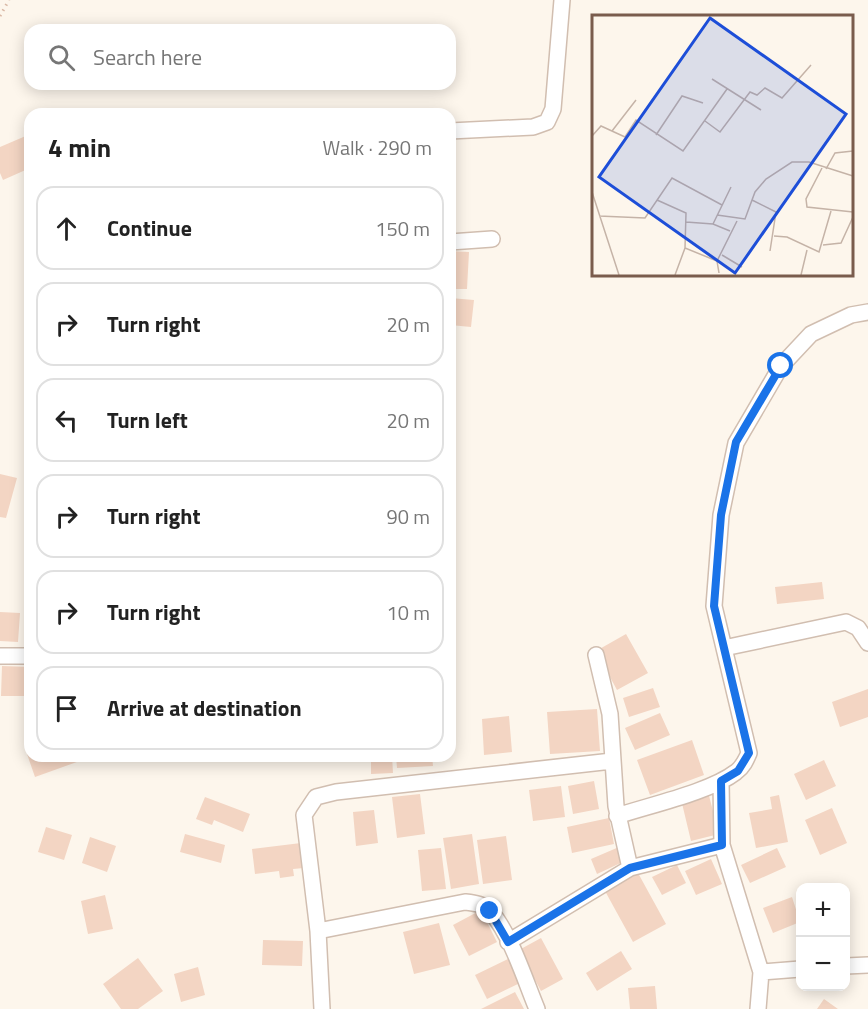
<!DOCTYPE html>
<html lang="en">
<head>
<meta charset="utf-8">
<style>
  :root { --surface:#fff; --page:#f2f2f2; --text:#222; --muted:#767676; --line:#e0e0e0 }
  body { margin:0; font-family:"Titillium Web",sans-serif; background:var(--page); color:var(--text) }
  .controls { position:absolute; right:18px; bottom:18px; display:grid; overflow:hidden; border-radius:12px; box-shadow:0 3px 15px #0003 }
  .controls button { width:54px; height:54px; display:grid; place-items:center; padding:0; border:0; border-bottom:2px solid var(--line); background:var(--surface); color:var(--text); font:30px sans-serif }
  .stop { position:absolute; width:18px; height:18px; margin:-14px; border:4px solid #1a73e8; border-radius:50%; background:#fff }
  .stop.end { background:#1a73e8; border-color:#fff; box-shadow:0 2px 6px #0008 }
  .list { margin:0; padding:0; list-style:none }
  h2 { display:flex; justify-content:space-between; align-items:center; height:78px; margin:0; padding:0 24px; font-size:26px }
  h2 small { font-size:20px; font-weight:400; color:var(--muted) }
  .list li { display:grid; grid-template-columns:39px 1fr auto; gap:18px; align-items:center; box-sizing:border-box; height:84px; margin:0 12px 12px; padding:0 12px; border:2px solid var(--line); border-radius:18px }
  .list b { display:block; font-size:22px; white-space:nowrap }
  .list em { font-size:20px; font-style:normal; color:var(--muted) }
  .icon { flex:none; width:33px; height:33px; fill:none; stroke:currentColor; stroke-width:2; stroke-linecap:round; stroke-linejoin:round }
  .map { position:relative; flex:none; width:868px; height:1009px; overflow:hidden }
  .search { position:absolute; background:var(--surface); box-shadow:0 3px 15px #0003; left:24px; top:24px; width:432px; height:66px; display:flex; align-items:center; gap:15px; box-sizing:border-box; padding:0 21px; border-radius:18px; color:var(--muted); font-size:22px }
  .panel { position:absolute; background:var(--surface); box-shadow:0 3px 15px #0003; left:24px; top:108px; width:432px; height:654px; border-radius:18px }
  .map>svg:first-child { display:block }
</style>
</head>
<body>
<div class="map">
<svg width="868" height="1009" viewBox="0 0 868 1009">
  <rect width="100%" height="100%" fill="#fdf6ec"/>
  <!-- building -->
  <path fill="#f3d5c3" d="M28 135 30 168 3 180 0 173V147Z
    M450 251 469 252 467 289H450Z
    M450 298 474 300 471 327 450 325Z
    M0 474 17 478 6 518 0 517Z
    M822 582 824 599 777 604 775 587Z
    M0 612 20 613 18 642 0 641Z
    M626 634 648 673 617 690 596 651Z
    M2 666 30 667V696H1Z
    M653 688 660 707 629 717 623 698Z
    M868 689V717L840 727 832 702Z
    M597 709 600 751 550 754 547 712Z
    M660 713 670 735 635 750 625 728Z
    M509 716 512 752 484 755 482 719Z
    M692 740 704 775 650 795 637 760Z
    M27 754 87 756 88 758 35 777Z
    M371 756H392L393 773 371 774Z
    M396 756H432L433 766 397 768Z
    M824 760 836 786 806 800 794 774Z
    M594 781 599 809 573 814 568 786Z
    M561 786 565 817 533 821 529 790Z
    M707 788 719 834 691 841 680 795Z
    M420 794 425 834 397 838 392 797Z
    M779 795 788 842 756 848 749 813 772 809 770 797Z
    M205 797 250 814 243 832 214 820 212 825 196 819Z
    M832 808 847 843 820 855 805 820Z
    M374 810 378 843 356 846 353 812Z
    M609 818 614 844 572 853 567 827Z
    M46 827 72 835 64 860 38 852Z
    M185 834 225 845 221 863 180 852Z
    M472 834 479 884 451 889 443 838Z
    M506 836 512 880 483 884 477 840Z
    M90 837 116 846 107 872 82 863Z
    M301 843 304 868 293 869 294 876 280 878 279 871 255 874 252 849Z
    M619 847 625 861 597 874 591 859Z
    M441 848 446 889 422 891 418 850Z
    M777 848 786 867 750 883 741 865Z
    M711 859 722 884 696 895 685 871Z
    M677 865 686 883 662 895 652 877Z
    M638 873 666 924 633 942 605 891Z
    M105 895 113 929 88 934 81 901Z
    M792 897 800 922 773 933 763 908Z
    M481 910 497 942 469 956 453 925Z
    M439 923 450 965 414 974 403 932Z
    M541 938 563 979 541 991 519 950Z
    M263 940 303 941 302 966 262 965Z
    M621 951 632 969 597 991 586 973Z
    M138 958 163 991 138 1009H121L103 984Z
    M508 959 520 983 487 999 475 975Z
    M198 967 205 995 181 1002 174 974Z
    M655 986 657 1009H630L628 988Z
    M515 992 524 1009H481Z
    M824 999 838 1009H817Z"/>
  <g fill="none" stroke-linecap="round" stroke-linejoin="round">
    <defs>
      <path id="street" d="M450 131 533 127 547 122 553 109 562 0
        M450 242 492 239
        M724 648 846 622 858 628 868 643
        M596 655 610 714 616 806 630 868
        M0 656H30
        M721 781 722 845 761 972 758 1009
        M617 816C650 805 710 792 736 772 743 767 746 760 749 753L714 606 721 515 736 443 781 366 811 334 851 315 868 312
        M318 931 465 902C474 903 484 904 491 912 511 935 525 980 537 1009
        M508 942 630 868 722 845
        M846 966 868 965
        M761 972 800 969
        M322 1009 318 931 304 815 316 797 336 792 612 761"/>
    </defs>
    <!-- street casing -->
    <use href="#street" stroke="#d1beb0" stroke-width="18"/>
    <!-- path -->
    <path stroke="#d9b8a5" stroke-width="3" stroke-dasharray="1.5 4.5" stroke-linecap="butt" d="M0 16 9 0"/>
    <!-- street -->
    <use href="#street" stroke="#fff" stroke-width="15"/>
  </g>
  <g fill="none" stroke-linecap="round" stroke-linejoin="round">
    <!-- route -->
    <path stroke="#1a73e8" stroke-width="8" d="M490 911 508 942 630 868 722 845 721 781 738 771 749 753 714 606 721 515 736 442 781 366"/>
  </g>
  <!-- overview -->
  <g transform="translate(592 15)">
    <rect width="261" height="261" fill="#fdf6ec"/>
    <path fill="none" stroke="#c5b3a7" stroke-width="1.5" d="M120 64 169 95M113 106 128 117 158 77 165 80 173 73 190 83 219 50M20 116 44 85M64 120 90 81 111 88M0 121 9 111 33 122 44 105 91 136 135 74M230 153 214 184 215 192 261 197M234 154 243 138 261 136M0 177 27 260M65 185 94 198 93 233 125 246M160 185 184 197 178 236M125 200 153 204 163 177 174 164 200 147H217L261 161M7 201 53 203 80 163 130 190M94 207 121 209 138 216M121 209 139 172M182 221 195 222 227 237 239 196M231 230 249 228 261 202M130 240 150 252M127 258 125 246 145 206M83 260 93 233M209 260 215 235"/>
    <path fill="#1d4ed8" fill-opacity="0.15" stroke="#1d4ed8" stroke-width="3" d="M118 3 254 99 143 258 7 162Z"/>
    <rect width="261" height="261" fill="none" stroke="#7a5c4d" stroke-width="3"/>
  </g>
</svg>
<div class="controls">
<button>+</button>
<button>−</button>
</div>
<div class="stop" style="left:781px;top:366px"></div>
<div class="stop end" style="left:490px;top:911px"></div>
<div class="search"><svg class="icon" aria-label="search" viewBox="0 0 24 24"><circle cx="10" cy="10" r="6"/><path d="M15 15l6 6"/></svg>Search here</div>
<section class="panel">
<h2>4 min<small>Walk · 290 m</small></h2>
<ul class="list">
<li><svg class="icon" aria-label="ahead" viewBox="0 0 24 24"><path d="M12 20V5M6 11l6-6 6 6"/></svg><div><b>Continue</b></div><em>150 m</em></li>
<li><svg class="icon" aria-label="right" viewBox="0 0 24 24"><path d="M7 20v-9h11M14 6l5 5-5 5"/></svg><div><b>Turn right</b></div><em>20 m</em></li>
<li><svg class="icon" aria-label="left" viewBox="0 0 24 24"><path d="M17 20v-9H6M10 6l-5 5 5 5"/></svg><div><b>Turn left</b></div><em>20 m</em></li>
<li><svg class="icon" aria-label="right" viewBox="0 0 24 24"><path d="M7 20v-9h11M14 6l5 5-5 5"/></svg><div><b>Turn right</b></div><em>90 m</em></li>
<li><svg class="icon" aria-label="right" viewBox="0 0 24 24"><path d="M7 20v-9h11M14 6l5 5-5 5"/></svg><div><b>Turn right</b></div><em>10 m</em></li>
<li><svg class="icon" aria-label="arrive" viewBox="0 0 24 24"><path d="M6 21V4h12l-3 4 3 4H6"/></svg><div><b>Arrive at destination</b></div></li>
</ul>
</section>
</div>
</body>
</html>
